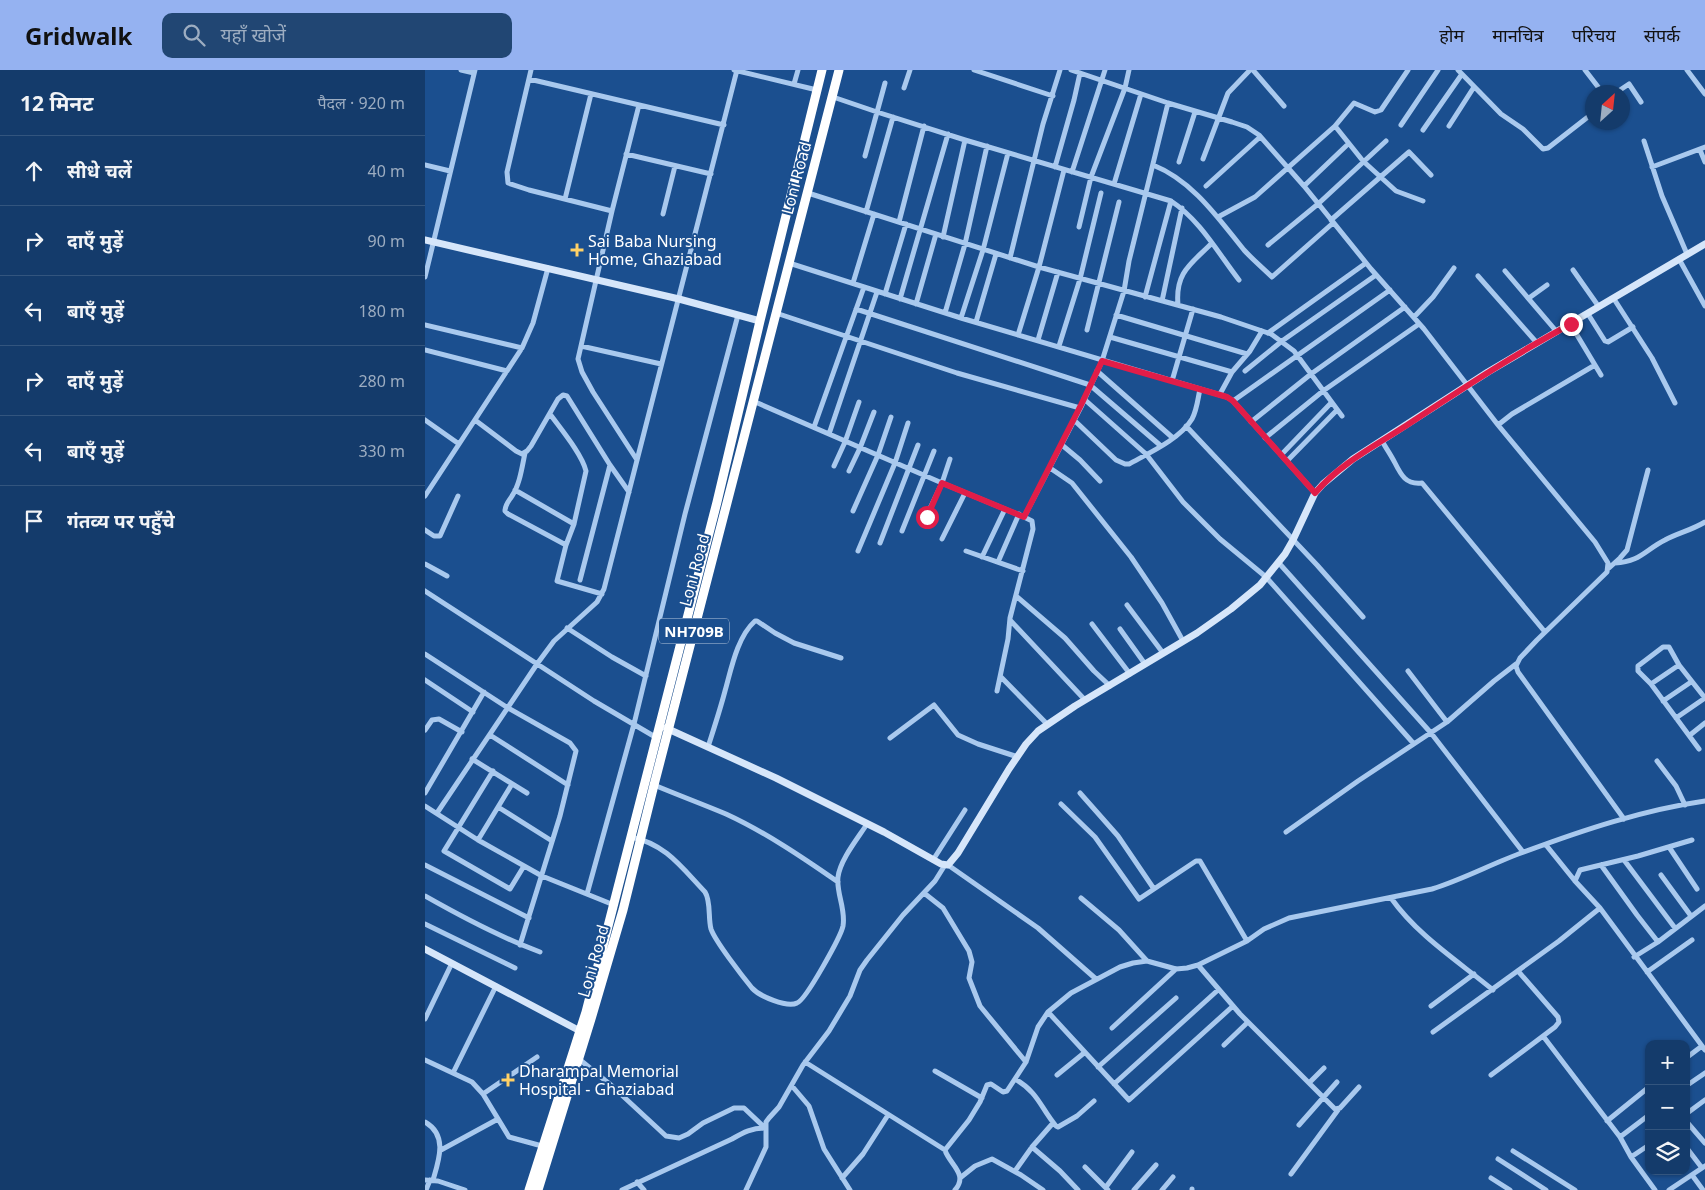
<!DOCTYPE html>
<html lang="hi">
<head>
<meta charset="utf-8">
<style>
  :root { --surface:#143b6b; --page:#214673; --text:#f1f3f6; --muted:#9dadc1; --line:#33557e; --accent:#95b2f1 }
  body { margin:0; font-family:"Noto Sans","Noto Sans Devanagari",sans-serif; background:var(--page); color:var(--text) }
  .controls { position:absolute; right:15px; bottom:15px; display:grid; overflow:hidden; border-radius:10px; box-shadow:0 1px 4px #0004 }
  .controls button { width:45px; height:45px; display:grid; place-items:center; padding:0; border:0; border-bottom:1px solid var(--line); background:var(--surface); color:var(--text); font:25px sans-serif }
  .compass { position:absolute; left:1160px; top:15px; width:45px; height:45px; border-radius:50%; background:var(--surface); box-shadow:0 1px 4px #0004; rotate:27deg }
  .stop { position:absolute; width:15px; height:15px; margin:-11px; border:4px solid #e11d48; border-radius:50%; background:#fff }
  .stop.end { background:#e11d48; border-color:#fff; box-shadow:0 1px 5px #0008 }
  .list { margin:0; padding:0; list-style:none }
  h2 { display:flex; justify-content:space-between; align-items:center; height:65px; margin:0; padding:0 20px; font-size:21px }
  h2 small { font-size:16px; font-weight:400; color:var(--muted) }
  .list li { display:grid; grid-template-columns:32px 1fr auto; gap:15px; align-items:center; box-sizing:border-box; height:70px; padding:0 20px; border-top:1px solid var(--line) }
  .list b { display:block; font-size:19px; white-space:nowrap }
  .list em { font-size:16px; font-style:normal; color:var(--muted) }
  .icon { flex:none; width:28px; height:28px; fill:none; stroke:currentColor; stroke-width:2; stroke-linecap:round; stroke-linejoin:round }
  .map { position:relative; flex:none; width:1280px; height:1120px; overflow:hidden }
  header { display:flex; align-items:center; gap:30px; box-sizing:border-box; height:70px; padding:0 25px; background:var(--accent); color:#111 }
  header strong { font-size:24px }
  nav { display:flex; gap:28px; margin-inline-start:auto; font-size:18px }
  .search { width:350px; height:45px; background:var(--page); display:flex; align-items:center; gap:12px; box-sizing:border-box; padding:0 18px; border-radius:10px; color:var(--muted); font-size:19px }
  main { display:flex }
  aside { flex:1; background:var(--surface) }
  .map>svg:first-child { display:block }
</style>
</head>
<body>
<header>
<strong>Gridwalk</strong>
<div class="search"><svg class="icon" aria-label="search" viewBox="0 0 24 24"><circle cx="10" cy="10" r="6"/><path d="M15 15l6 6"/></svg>यहाँ खोजें</div>
<nav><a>होम</a><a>मानचित्र</a><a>परिचय</a><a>संपर्क</a></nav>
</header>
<main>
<aside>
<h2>12 मिनट<small>पैदल · 920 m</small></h2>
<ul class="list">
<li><svg class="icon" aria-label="ahead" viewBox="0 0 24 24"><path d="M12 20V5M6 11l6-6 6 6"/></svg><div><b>सीधे चलें</b></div><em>40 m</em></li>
<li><svg class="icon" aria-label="right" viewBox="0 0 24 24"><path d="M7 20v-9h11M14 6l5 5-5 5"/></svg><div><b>दाएँ मुड़ें</b></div><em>90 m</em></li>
<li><svg class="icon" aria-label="left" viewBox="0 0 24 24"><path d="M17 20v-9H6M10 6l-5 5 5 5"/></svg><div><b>बाएँ मुड़ें</b></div><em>180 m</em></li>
<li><svg class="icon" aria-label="right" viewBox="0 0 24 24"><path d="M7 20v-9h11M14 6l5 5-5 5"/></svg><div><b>दाएँ मुड़ें</b></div><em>280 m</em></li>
<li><svg class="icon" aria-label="left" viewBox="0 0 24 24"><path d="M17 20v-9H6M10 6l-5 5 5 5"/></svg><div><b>बाएँ मुड़ें</b></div><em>330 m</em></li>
<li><svg class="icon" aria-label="arrive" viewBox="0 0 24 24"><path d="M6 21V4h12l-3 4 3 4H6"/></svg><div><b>गंतव्य पर पहुँचे</b></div></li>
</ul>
</aside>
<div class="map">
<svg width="1280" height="1120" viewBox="0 0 1280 1120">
  <rect width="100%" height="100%" fill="#1b4f8f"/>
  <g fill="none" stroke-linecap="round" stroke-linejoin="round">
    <!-- street -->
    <path stroke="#a9c9ee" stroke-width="5" d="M36 0 49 3
      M106 0 82 102 83 113 104 120 187 141
      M309 0 392 20
      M549 0 628 26
      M646 0 743 33 807 52 822 57 834 65 879 116 946 199 999 259 1073 355 1170 472 1183 493 1182 502 1112 570 1095 588 1091 596 1093 602 1199 749
      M828 0 859 36
      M1033 0 1076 44 1098 59 1118 79 1123 78 1168 43
      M1160 0 1177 22
      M1262 0 1280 24
      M104 9 299 55
      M369 14 373 0
      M479 18 485 0
      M1192 22 1204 14 1216 32
      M408 27 452 42 540 70 746 131C775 150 793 183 814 210
      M976 55 1013 0
      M910 56 938 91 971 121 998 131
      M1024 56 1049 17
      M998 60 1037 4
      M1219 71 1237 126 1262 184
      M1275 80 1280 92
      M201 84 286 104
      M440 86 460 13
      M778 89 803 23 825 0
      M754 92 770 42
      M0 95 25 101
      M728 95C768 111 793 148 819 180 828 190 838 198 847 207L908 153
      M630 97 649 30 655 3
      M1227 97 1280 77
      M647 102 680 0
      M689 114 716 24
      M781 116 835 67
      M879 116 921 76
      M383 123 614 197 796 247 846 264 869 281 917 346
      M140 129 166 24
      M441 142 468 47
      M238 144 250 96
      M793 147 830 127 910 56 929 33 950 42 956 40 983 0
      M906 150 984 82 1006 105
      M474 152 499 56
      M654 157 666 107 700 18 704 0
      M518 167 540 70
      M843 175 893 134 961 71
      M585 188 618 54 635 0
      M1254 189 1280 236
      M364 193 536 248 802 327 808 331 890 423
      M1148 200 1174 237
      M1080 201 1132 262
      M1053 206 1112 273
      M0 207 50 0
      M428 213 449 144
      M460 224 481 154
      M720 227 746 131
      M1104 228 1122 215
      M475 229 523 64
      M1189 229 1227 288 1250 333
      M737 231 757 138
      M491 234 511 164
      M753 235C750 202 766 194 787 173
      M431 239 665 315 736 376
      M351 243 532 303 655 338
      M520 243 540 174 562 76
      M1163 244 1180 271 1183 272 1208 257
      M691 245 822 284
      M989 247 1008 227 1029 198
      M536 248 558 180 583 83
      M551 252 571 184
      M0 255 97 278
      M1146 255 1176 305
      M662 260 694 132
      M843 263 941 193
      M593 265 614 197 639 100
      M685 267 807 302
      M613 270 633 202
      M156 276 236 294
      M634 276 655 209 676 123
      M0 280 82 301
      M672 301 748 368
      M820 301 857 271 951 205
      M747 311 768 239
      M795 324 807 302 825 281 837 261
      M659 329 721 384 758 432 795 469 841 507 989 674
      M328 331 517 413 599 447 607 451 608 459 585 548 583 569 572 621
      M808 331 965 220
      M125 344C135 358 157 384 161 401L149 454 141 475 132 511 177 524
      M0 350 34 374
      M50 350 91 381 97 384 102 381 106 376 133 329 138 325 142 326 185 395 204 422
      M649 350 691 390 700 394H704C724 383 755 369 767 349 772 340 773 328 775 319
      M826 352 886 304 980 237
      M1073 355 1087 344 1170 295
      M761 356 892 495 938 547
      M389 357 439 217
      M404 364 452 222
      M840 368 898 321 994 254
      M957 371C961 378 966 385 970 393 976 405 981 415 997 413L1120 562
      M637 375 655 390 675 411
      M100 383C97 397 95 414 87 426 84 431 80 434 80 441L83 444 141 475
      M856 385 906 333
      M212 390 168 322 157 302 153 289 187 141 214 35
      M862 391 912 340
      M409 396 420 372 434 332
      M625 398 647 413 706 487 737 533 758 571
      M424 401 435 378 449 342
      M90 420 149 454
      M0 426 97 278 108 253 123 198
      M428 441 453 385 466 347
      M501 447 517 413 525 389
      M599 447 657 335 677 291 699 221 704 191 743 33
      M0 460 9 466H15L33 426
      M477 461 509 381
      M517 469 540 423
      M455 473 493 375
      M433 481 470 393 483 353
      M541 481 598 501
      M557 487 580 439
      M573 492 594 444
      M853 492 1006 663 1098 782
      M1190 493C1215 492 1220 480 1240 470 1253 463 1267 460 1280 452
      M0 494 22 506
      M1184 498 1195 488 1202 480 1223 400
      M155 510 185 395
      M0 521 169 631 232 668
      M591 526 640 568 669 601 685 616
      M702 535 738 583
      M585 550 660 630
      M667 554 705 604
      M142 558 187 587 221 606
      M695 559 720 594
      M0 584 83 638 145 673 151 681 135 746 95 875
      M983 601 1022 652
      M576 607 622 654
      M0 610 48 642
      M1226 614 1254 595
      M1238 631 1266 612
      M1251 648 1280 628
      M0 660 7 650 14 649 37 662
      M65 665 143 715
      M1265 665 1280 653
      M465 668 509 635 533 665 553 674 593 687
      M283 677C289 658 295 640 300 621 306 600 312 567 330 551H332L350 563 369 573 416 588
      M1274 679 1226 614 1213 601V596L1238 577H1244L1254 595 1280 628
      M47 689 102 723
      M1232 691 1251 716 1260 735
      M68 701 19 781 85 819 99 796
      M229 715C253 725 277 734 301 744 340 762 377 787 413 812
      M0 723 59 622
      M655 723 693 766 729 819
      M636 734 670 767 714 829 771 791H775L822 871
      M0 736 53 770 117 806 189 835
      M73 737 127 771
      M12 743 112 594 129 571 172 532 179 519 312 0
      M861 762 933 711 1022 652 1069 611 1091 594
      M206 767C241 774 257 798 280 822 286 831 283 848 286 859 290 871 318 907 327 918 334 926 362 938 372 933 381 930 416 866 418 856 421 839 411 823 413 807 415 790 433 768 442 754
      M53 770 87 714
      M1121 775 1150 811 1175 838 1280 980
      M1244 777 1272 819
      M508 790 540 740
      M1199 790 1250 858
      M0 795 104 848
      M523 795 613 858 671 909
      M1176 795 1212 845 1233 872
      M1236 805 1266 846
      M1150 811 1155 800 1213 786 1267 770
      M499 823 518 838 544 881 547 892 544 908 555 936 601 992
      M162 824 209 654 260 444 313 245
      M0 826C37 847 74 867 115 882
      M656 828 694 860 722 891
      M966 828C993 866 1033 891 1068 920
      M0 854 90 898
      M1209 887 1233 872 1280 836
      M773 895 815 944 910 1039 915 1038 934 1017
      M1222 902 1267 870
      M1006 936 1049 904
      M623 942 704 1030 808 936
      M0 949 27 893
      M687 958 751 899
      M1008 962 1134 871 1175 838
      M1118 966 1195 1067 1206 1087 1230 1120
      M799 975 823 952
      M1261 988 1277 976
      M154 989 187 1016 241 1066 254 1068 263 1064 278 1053 309 1038H319L340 1058C327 1058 319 1062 307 1069L197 1120
      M0 990 47 1012 58 1024 84 1067 117 1076
      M380 992 520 1080
      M673 997 751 928
      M510 1001 557 1028
      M28 1003 71 916
      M632 1005 659 983
      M1066 1005 1130 957 1134 952 1133 947 1093 901
      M590 1009C614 1023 615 1037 631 1056L633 1057 652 1046 669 1031
      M884 1013 899 998
      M689 1014 793 920
      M367 1016 384 1036 399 1079 425 1120
      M1261 1016 1280 1003
      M58 1024 112 987
      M1261 1044 1280 1030
      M1182 1051 1224 1017
      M1261 1051 1280 1073
      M0 1052C23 1065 14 1090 8 1110
      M874 1055 912 1012
      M1195 1067 1224 1045
      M607 1077 635 1101 653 1120
      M1261 1077 1277 1098
      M16 1080 73 1049
      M1088 1081 1150 1120
      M1206 1087 1224 1075
      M1073 1089 1121 1120
      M660 1097 683 1120
      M590 1101 607 1077 628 1053
      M866 1104 913 1040
      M1267 1105 1278 1120
      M417 1108 438 1084 463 1045
      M535 1108 550 1096 567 1089 596 1105 618 1120
      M1066 1108 1085 1120
      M0 1110 13 1111 40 1120
      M212 1112 219 1120
      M681 1117 707 1082
      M1 1120 5 1110
      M321 1120 341 1077V1052L344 1048 354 1037 378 995 404 961 425 926 435 900 442 890 478 845 510 811 520 795
      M530 1120C544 1104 524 1094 520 1080L544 1050 555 1032 562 1015 566 1014 578 1022 582 1021 601 992 613 957 623 942 646 923 695 897 708 893 722 891 751 899 762 898 773 895 822 871 839 859 864 848 1007 819C1039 809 1068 793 1099 782 1158 760 1218 740 1280 731
      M709 1120 731 1095
      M737 1120 748 1107
      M767 1120V1119
      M1244 1120 1280 1096"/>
    <!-- secondary -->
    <path stroke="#d6e6fa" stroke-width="7" d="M0 170 254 229 335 251
      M241 658 351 708 459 762 516 794 523 795 533 783 584 699 601 674 613 661 650 636 772 563 806 539 835 515 860 484 868 470 890 423 898 414 928 389 1063 302 1280 174
      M0 879 155 961"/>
    <!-- highway -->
    <path stroke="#fff" stroke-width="9" d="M104 1120 161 942 292 432 335 251 397 0
      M113 1120 166 949 198 840 229 715 414 0"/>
  </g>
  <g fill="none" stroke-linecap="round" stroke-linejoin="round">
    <!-- route -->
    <path stroke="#e11d48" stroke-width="6" d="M502 447 517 413 599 447 656 335 677 291 802 327 808 331 890 423C915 394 948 377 979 357 1034 321 1088 285 1146 254"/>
  </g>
  <!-- markers -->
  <g fill="#ffd166" stroke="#1b4f8f" stroke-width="2">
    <path d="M149.5 172.5h5v5h5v5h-5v5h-5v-5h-5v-5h5z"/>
    <path d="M80.5 1002.5h5v5h5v5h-5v5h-5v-5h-5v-5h5z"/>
  </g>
  <g text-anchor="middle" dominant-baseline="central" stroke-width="4" stroke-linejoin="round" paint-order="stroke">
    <!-- shield labels -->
    <rect fill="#1b4f8f" stroke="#bbcadd" stroke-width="1" x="234" y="548.5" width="70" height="25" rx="4"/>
    <g font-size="15" font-weight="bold" fill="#fff">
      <text x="269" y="561">NH709B</text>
    </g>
    <!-- street labels -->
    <g font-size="16" fill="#fff" stroke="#1b4f8f">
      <text transform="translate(371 108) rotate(-75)">Loni Road</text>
      <text transform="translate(269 500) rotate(-75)">Loni Road</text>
      <text transform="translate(168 891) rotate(-74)">Loni Road</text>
    </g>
    <!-- poi labels -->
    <g font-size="16" fill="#fff" stroke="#1b4f8f" text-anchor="start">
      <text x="163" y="171">Sai Baba Nursing<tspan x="163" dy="18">Home, Ghaziabad</tspan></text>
      <text x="94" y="1001">Dharampal Memorial<tspan x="94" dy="18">Hospital - Ghaziabad</tspan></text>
    </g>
  </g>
</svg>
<div class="controls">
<button>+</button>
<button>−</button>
<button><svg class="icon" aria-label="layers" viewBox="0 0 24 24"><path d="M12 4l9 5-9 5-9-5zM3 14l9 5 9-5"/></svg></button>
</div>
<svg class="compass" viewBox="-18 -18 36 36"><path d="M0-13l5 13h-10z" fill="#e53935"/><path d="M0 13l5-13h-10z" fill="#9dadc1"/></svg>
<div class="stop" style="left:502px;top:447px"></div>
<div class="stop end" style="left:1146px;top:254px"></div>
</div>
</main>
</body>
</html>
